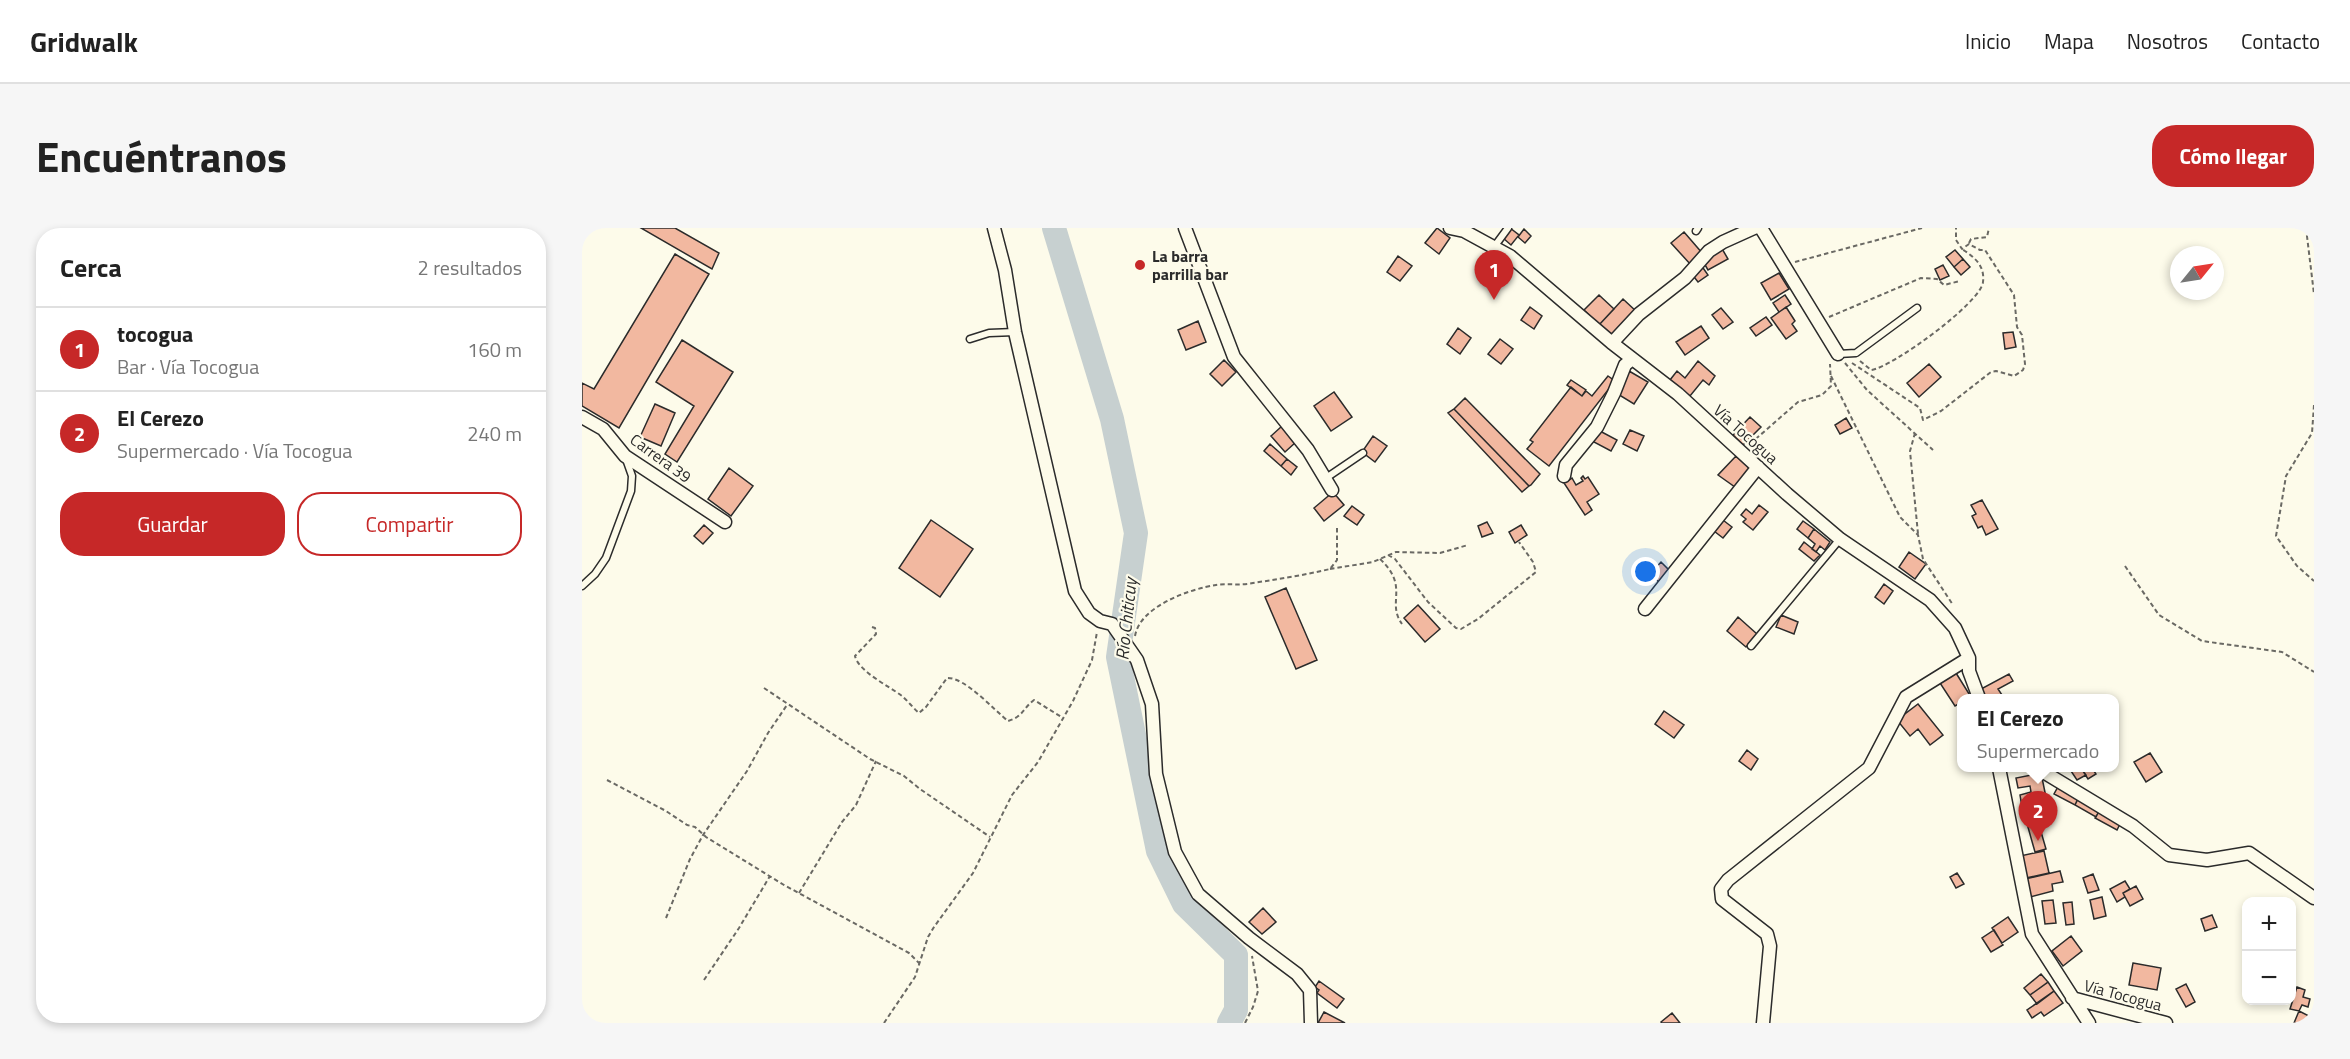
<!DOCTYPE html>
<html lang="es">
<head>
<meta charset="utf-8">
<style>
  :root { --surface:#fff; --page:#f6f6f6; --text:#222; --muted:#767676; --line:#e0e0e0; --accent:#c62828 }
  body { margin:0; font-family:"Titillium Web",sans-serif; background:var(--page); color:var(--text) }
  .controls { position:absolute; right:18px; bottom:18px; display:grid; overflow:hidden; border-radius:12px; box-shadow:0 3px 9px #0003 }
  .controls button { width:54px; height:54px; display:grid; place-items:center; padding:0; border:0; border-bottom:2px solid var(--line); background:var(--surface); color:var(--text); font:30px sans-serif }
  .compass { position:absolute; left:1588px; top:18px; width:54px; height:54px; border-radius:50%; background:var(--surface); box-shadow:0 3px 9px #0003; rotate:60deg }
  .you { position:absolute; left:1064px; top:344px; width:21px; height:21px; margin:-15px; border:4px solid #fff; border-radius:50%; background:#1a73e8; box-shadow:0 0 0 9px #1a73e833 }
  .badge { display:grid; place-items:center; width:39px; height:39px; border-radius:50%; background:var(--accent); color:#fff; font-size:20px; font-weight:700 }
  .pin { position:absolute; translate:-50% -50px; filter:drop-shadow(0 2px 3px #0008) }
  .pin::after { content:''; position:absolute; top:32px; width:21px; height:18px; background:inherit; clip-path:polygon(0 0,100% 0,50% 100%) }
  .popup { position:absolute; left:1375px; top:466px; width:162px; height:78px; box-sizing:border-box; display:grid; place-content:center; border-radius:12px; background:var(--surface); filter:drop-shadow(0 2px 4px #0005); font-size:20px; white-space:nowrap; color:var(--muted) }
  .popup b { font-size:22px; color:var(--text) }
  .popup::after { content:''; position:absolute; left:50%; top:100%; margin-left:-12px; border:12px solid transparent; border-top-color:var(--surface) }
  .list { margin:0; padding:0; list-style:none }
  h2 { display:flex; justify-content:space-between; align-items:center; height:78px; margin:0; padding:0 24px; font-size:26px }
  h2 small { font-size:20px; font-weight:400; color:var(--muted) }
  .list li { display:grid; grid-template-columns:39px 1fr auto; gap:18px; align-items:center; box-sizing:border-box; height:84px; padding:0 24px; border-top:2px solid var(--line) }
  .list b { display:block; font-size:22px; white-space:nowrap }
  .list p { margin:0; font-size:20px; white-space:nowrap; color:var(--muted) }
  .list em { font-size:20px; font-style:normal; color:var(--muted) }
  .actions { display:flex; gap:12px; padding:18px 24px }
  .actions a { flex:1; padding:14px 0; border:2px solid var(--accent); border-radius:24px; text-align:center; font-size:21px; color:var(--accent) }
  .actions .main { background:var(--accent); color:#fff }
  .map { position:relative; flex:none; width:1732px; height:795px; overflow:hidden; border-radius:24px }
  header { display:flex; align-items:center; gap:36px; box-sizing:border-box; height:84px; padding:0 30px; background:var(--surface); border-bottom:2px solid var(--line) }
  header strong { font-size:28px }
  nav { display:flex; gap:33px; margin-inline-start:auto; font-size:21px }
  .intro { display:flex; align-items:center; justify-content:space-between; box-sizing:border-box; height:144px; padding:0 36px }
  h1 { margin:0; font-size:42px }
  .button { padding:15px 27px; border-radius:24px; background:var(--accent); color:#fff; font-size:21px; font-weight:700 }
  main { display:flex; gap:36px; padding:0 36px }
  aside { flex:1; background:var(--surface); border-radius:24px; box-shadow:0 3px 9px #0003 }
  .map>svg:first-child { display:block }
</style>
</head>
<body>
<header>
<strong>Gridwalk</strong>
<nav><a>Inicio</a><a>Mapa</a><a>Nosotros</a><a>Contacto</a></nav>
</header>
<div class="intro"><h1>Encuéntranos</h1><a class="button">Cómo llegar</a></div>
<main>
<aside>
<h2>Cerca<small>2 resultados</small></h2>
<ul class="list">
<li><span class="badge">1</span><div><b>tocogua</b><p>Bar · Vía Tocogua</p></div><em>160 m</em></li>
<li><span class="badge">2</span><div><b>El Cerezo</b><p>Supermercado · Vía Tocogua</p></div><em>240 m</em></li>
</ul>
<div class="actions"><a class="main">Guardar</a><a>Compartir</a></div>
</aside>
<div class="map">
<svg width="1732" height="795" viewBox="0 0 1732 795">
  <rect width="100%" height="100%" fill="#fdfbea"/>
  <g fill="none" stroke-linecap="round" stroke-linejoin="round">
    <!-- river -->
    <path stroke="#c7d0d0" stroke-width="24" d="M472 0 530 191 554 305 536 429 576 623 602 676 654 727V782L647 795"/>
  </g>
  <!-- building -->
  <path fill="#f2b8a0" stroke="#2b2b2b" stroke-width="1.5" d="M59 0H93L137 25 130 41Z
    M855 0 868 10 857 26 843 15Z
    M928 0 937 7 929 17 921 10Z
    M942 1 949 8 943 15 936 9Z
    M1102 4 1121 26 1109 37 1089 15Z
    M1139 19 1146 31 1126 42 1119 30Z
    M1373 22 1381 31 1372 39 1364 29Z
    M93 26 127 46 37 200 0 178V155L12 161Z
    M816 28 830 38 818 53 805 44Z
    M1381 31 1388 39 1379 47 1372 39Z
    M906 32 919 43 908 58 895 48Z
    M1119 37 1126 47 1116 54 1109 45Z
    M1361 37 1367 48 1358 52 1353 41Z
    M1197 45 1207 61 1189 72 1179 55Z
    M1017 67 1032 81 1017 97 1002 82Z
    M1203 67 1209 76 1197 84 1191 75Z
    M1041 71 1056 85 1031 111 1017 97Z
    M948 79 960 88 952 101 939 92Z
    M1204 79 1213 93 1210 96 1215 103 1204 111 1189 90Z
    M1139 80 1151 94 1141 101 1130 87Z
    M1184 89 1190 97 1174 108 1168 100Z
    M616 93 624 114 604 122 596 102Z
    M1119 98 1127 110 1103 127 1094 114Z
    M876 100 889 110 878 126 865 116Z
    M1431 104 1434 119 1423 121 1421 105Z
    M918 111 931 121 919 136 906 126Z
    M100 112 151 144 95 234 83 226 112 178 74 154Z
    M642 132 654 144 640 158 628 146Z
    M1116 133 1133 148 1127 157 1121 152 1108 168 1088 152 1095 143 1103 150Z
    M1347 136 1359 149 1337 169 1325 155Z
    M1047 143 1066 154 1052 176 1034 165Z
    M1026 148 1033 153 967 238 945 221 951 214 948 212 989 159 1000 168 1004 163 1010 168Z
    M989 152 1004 162 1000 168 985 157Z
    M752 164 770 189 749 203 732 178Z
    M883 170 958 246 949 257 947 258 872 181Z
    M73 176 93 185 79 218 58 209Z
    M872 181 947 258 940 264 866 185Z
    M1168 189 1179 199 1161 217 1151 207Z
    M1264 190 1270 200 1258 206 1253 197Z
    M700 198 714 214 703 224 689 208Z
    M1016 202 1035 212 1029 223 1010 213Z
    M1048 202 1062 208 1055 223 1041 216Z
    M791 208 805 218 793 234 780 224Z
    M688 216 705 231 699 238 682 223Z
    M1154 228 1169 242 1153 259 1136 247Z
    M705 231 715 239 709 247 699 238Z
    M147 240 171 258 149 288 126 271Z
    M1001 248 1003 251 1006 249 1017 266 1005 274 1010 282 1003 287 982 255 990 250 994 257 1001 253 999 250Z
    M751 264 762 277 742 293 732 280Z
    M1400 272 1416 301 1404 307 1400 298 1396 300 1390 288 1394 286 1389 277Z
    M1177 277 1186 284 1171 302 1161 294 1164 291 1159 287 1164 281 1170 286Z
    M770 278 782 287 775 297 762 288Z
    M1137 289 1150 299 1141 310 1132 303Z
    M349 292 391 321 358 369 317 340Z
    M1221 293 1232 301 1226 310 1215 301Z
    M905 294 911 305 900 309 896 298Z
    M122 297 131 305 121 316 112 308Z
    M939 297 945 307 933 315 927 304Z
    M1232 301 1248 314 1243 322 1238 318 1234 324 1230 321 1233 316 1226 310Z
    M1222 314 1238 327 1232 333 1217 321Z
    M1327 324 1344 336 1333 351 1317 339Z
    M1079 334 1089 344 1078 355 1068 346Z
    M1302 356 1311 363 1302 376 1293 369Z
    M704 360 735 432 714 441 683 369Z
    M836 377 858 401 843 414 822 390Z
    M1199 387 1216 394 1212 406 1194 399Z
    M1156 389 1175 406 1164 419 1145 403Z
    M1374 445 1389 469 1380 470V474L1373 478 1358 455Z
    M1427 446 1431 453 1416 461 1422 470H1404L1399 461Z
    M1336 476 1361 507 1348 517 1336 501 1328 508 1315 492Z
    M1082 483 1102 497 1092 510 1073 496Z
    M1165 522 1176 531 1169 542 1157 533Z
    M1568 525 1580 544 1564 554 1552 534Z
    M1487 540H1499L1504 547 1495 552Z
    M1499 540H1510L1514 546 1506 551Z
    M1459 545 1465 574 1440 579 1438 567 1449 564 1448 558 1436 560 1434 550Z
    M1477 557 1497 568 1493 577 1472 566Z
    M1497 569 1518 581 1514 589 1493 577Z
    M1518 582 1539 594 1535 602 1513 590Z
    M1455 590 1464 621 1453 624 1444 592Z
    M1462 623 1467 645 1444 650 1438 628Z
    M1478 643 1481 654 1470 656 1471 663 1448 669 1443 651Z
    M1375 645 1382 656 1374 660 1368 649Z
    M1511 646 1517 662 1506 665 1501 650Z
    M1543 653 1548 661 1541 665 1543 669 1535 674 1528 661Z
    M1554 658 1561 671 1548 678 1541 665Z
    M1520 669 1524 688 1512 691 1508 672Z
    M1471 672 1474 695 1463 696 1460 673Z
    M1490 674 1492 696 1484 697 1481 675Z
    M681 680 694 694 680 706 667 694Z
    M1630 687 1635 699 1623 703 1619 691Z
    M1426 689 1436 704 1420 715 1410 700Z
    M1412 702 1421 717 1409 724 1400 710Z
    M1489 708 1500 723 1481 738 1470 723Z
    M1551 735 1579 740 1575 762 1547 757Z
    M1459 746 1466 754 1448 767 1442 760Z
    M737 753 762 771 755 780 735 765 737 762 733 759Z
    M1466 754 1472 763 1455 776 1448 767Z
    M1604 756 1613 774 1604 779 1594 761Z
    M1715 759 1723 762 1721 769 1728 771 1726 779 1720 777 1717 783 1708 781Z
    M1472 763 1481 775 1462 788 1459 784 1450 790 1445 782Z
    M1717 783 1727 788 1724 795H1712Z
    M742 784 763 795H736Z
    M1090 785 1098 795H1080L1079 794Z"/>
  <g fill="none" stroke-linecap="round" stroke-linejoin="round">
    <defs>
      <path id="service" d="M1114 3 1116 0
        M912 19 926 0
        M388 111 407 105 433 104
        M1256 126 1274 125 1335 80
        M744 250 781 225
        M0 358 13 346 24 330 49 263 50 248 44 231
        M1169 418 1258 311"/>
      <path id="minor" d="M412 0 423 42 433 104 493 363 507 385 518 393 530 396 555 432 570 476 574 546 593 624 616 666 667 710 715 746 728 762 729 795
        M603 0 652 129 726 222 750 262
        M868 0 882 3 928 28 1030 115 1096 166 1205 266 1258 311 1348 372 1373 400 1387 430V443L1397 470
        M1179 0 1256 126
        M1030 115 1057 86 1103 50 1127 23 1141 14 1172 0
        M0 189 21 201 43 228 143 294
        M982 248 984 237 1015 199 1032 165 1043 137 1050 131
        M1063 381 1176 239
        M1417 540 1450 706 1507 795
        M1455 540 1551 598 1587 627 1625 632 1667 625 1732 670
        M1490 770 1584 795
        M1181 795 1188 718 1185 706 1140 671 1139 661 1146 652 1287 540 1324 469 1387 430"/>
    </defs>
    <!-- service casing -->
    <use href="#service" stroke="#2b2b2b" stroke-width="9"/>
    <!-- minor casing -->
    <use href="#minor" stroke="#2b2b2b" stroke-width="15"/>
    <!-- path -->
    <path stroke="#6a6964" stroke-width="2" stroke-dasharray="4.5 3" stroke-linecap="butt" d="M1724 0 1732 66
      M1725 1 1732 5
      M1387 15 1389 11 1405 9 1407 0
      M1213 34 1340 0
      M1247 89 1339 50 1355 51 1362 57 1378 53
      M1278 133 1289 142C1309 140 1399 75 1401 54 1403 37 1392 29 1380 21
      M1263 135 1285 162 1351 222
      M1270 135 1338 180 1341 192 1359 183 1409 144 1414 143 1432 148 1441 142 1443 136 1440 107 1435 99 1432 67 1403 22H1398L1387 16 1380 21 1374 12V0
      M1249 148 1318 289 1336 307 1341 331 1371 377
      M1732 177 1730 205 1704 248 1694 308 1715 338 1732 353
      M1333 205 1328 223 1336 306
      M1168 216 1216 174 1240 167 1249 158 1248 136
      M806 327 813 331 846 374 874 400 879 401 896 391 954 344 951 334 937 314
      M798 331C828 359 804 374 820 396
      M1543 338 1577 387 1620 413 1700 424 1732 444
      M748 341 791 334 814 324 858 325 886 317
      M290 399 293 400 294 406 273 428C277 444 307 458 320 468 326 473 331 480 337 485L344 479 365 450C383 449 412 482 426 493 442 488 441 480 452 472L481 490
      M553 408C558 378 608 361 634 357 646 355 659 358 671 355 697 351 723 347 748 341L755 332V298
      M182 460 288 531 322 548 338 561 408 609
      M25 552 84 583 105 597 113 599 124 609 202 657 327 725 337 735
      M217 665 260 594 274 577 294 533
      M84 690 108 631 121 607 165 543 186 505 205 477
      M122 752 157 700 188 648
      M302 795 333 749 346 709 352 699 391 645 430 567 456 534 491 473 510 432 515 404
      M663 795 671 779 676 763 670 728"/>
    <!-- service -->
    <use href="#service" stroke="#fdfbea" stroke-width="6"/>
    <!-- minor -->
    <use href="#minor" stroke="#fdfbea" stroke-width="12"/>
  </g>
  <!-- markers -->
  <circle fill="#c62828" stroke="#fdfbea" stroke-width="2" cx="558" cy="37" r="6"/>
  <g text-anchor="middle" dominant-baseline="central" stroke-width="4.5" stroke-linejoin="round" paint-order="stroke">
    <!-- poi labels -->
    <g font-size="16" font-weight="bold" fill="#2b2b2b" stroke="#fdfbea" text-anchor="start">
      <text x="570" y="28">La barra<tspan x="570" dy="18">parrilla bar</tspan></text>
    </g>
    <!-- street labels -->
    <g font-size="16" fill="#2b2b2b" stroke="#fdfbea">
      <text transform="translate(1164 206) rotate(42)">Vía Tocogua</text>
      <text transform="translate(79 230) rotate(36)">Carrera 39</text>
      <text transform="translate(1541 767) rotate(15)">Vía Tocogua</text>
    </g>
    <!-- water labels -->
    <g font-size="18" font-style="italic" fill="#2b2b2b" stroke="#fdfbea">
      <text transform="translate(544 391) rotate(-84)">Río Chiticuy</text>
    </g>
  </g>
</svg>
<div class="controls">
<button>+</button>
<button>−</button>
</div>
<svg class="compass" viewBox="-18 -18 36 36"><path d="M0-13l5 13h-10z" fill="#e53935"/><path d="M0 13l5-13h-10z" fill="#767676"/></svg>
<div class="you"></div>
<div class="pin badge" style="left:912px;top:72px">1</div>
<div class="pin badge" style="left:1456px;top:613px">2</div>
<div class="popup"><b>El Cerezo</b>Supermercado</div>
</div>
</main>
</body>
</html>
